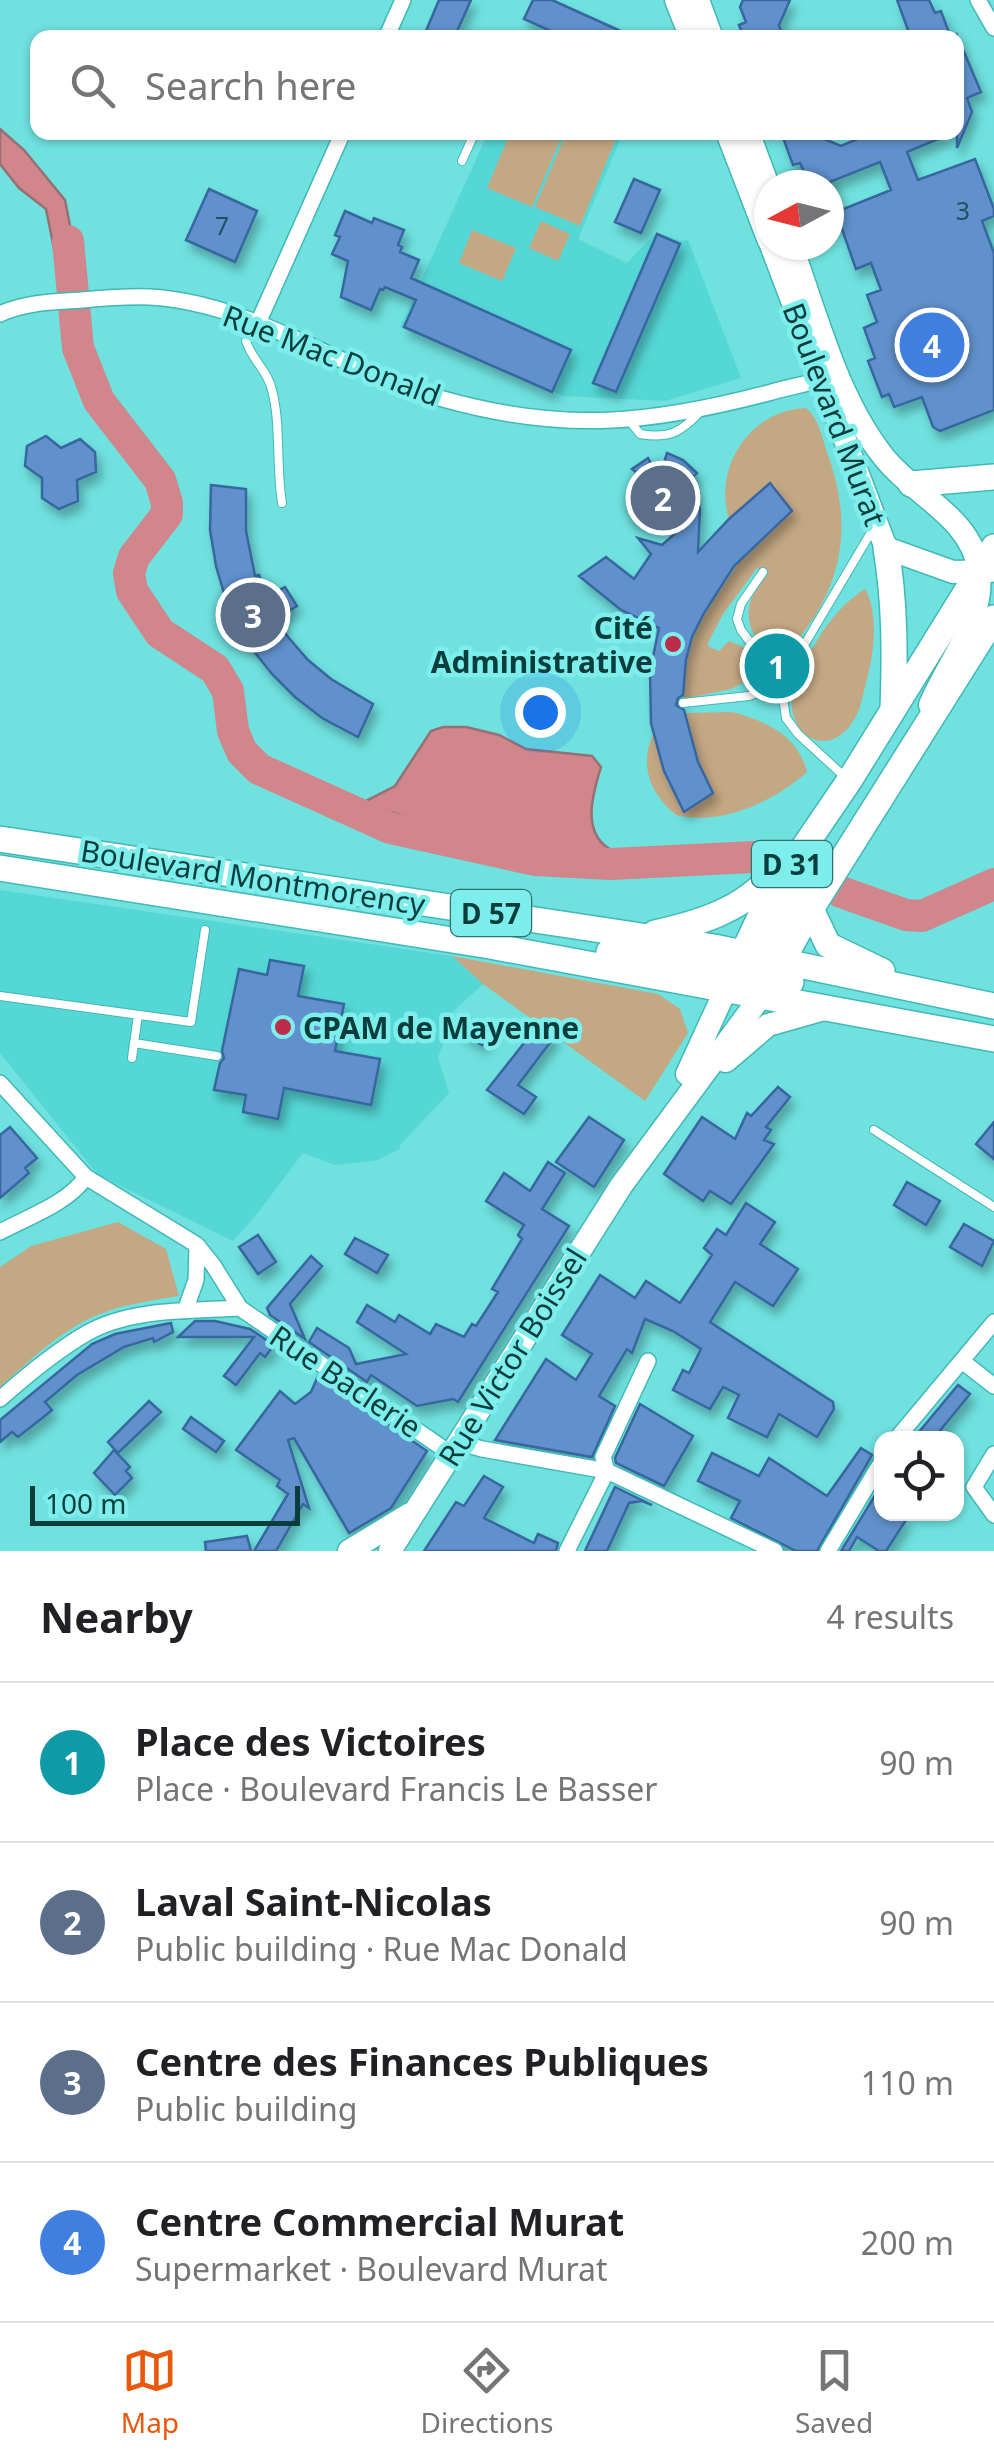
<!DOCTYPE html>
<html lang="en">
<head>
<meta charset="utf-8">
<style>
  :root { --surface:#fff; --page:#f6f6f6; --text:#202124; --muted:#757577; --line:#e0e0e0; --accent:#ea580c }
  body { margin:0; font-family:"Noto Sans",sans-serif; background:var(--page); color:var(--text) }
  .controls { position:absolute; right:30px; bottom:30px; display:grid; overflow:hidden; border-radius:20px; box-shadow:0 2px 8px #0004 }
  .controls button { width:90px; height:90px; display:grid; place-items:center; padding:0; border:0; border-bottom:2px solid var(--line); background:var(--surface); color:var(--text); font:50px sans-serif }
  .compass { position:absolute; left:754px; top:170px; width:90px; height:90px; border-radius:50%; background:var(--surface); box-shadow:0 2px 8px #0004; rotate:263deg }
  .scale { position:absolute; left:30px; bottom:25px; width:270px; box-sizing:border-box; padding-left:10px; border:5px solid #093e3d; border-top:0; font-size:28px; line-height:35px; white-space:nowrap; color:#093e3d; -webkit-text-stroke:8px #7deeec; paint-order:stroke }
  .you { position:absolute; left:540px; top:712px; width:35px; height:35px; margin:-25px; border:8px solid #fff; border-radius:50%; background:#1a73e8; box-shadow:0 0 0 15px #1a73e833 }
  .badge { display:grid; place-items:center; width:65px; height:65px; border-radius:50%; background:var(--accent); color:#fff; font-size:32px; font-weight:700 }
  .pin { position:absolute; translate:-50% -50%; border:5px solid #fff; box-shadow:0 2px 10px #0006 }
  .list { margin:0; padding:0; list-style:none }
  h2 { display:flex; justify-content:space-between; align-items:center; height:130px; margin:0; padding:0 40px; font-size:42px }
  h2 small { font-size:32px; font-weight:400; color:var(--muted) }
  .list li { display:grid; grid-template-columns:65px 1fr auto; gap:30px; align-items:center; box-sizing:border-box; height:160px; padding:0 40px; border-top:2px solid var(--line) }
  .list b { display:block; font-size:38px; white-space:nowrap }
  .list p { margin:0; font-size:32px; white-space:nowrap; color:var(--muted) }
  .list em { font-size:32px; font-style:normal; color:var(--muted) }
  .icon { flex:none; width:55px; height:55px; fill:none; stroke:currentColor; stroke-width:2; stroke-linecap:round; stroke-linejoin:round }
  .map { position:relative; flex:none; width:994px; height:1551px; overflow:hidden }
  .search { position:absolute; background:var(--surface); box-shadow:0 2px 8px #0004; left:30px; right:30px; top:30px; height:110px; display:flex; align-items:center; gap:25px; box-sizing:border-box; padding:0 35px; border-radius:20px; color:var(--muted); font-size:38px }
  .sheet { height:770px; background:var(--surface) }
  nav { display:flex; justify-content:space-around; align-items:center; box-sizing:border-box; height:140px; border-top:2px solid var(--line); background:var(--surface); font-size:28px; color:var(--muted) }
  nav a { display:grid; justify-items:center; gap:5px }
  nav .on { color:var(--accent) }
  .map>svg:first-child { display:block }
</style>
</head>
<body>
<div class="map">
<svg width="994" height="1551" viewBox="0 0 994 1551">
  <defs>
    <filter id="shadow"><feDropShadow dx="4.5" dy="8" stdDeviation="5" flood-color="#0004"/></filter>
  </defs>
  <rect width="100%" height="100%" fill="#6fe1df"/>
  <!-- built -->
  <path fill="#54d7d5" d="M488 133H623L578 239 627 263 657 232 681 241 688 240 741 378 665 401 564 396 400 327Z
    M0 890 452 956 483 984 448 1016 451 1025 438 1057 449 1093 399 1146 401 1148 378 1160 335 1165 303 1153 256 1215 233 1241 98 1175 0 1053Z"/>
  <!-- green -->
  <path fill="#c4a884" d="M614 132 618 134 580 226 535 207 566 133Z
    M510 133H563L532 207 487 188Z
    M541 221 570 234 558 261 529 248Z
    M472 230 516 248 502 281 459 263Z
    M806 408C820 420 822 438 828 455 858 538 837 605 774 665 748 630 736 611 767 574L757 568 723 614 708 643 709 647 719 651 729 641 743 647 765 672 731 689 684 699C685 629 708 611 742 557 755 535 761 507 770 483L729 519C713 467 750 410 806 408Z
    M865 589C879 613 874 653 867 679 863 693 861 711 852 723 826 760 787 735 792 694 794 673 808 656 818 639 830 619 846 601 865 589Z
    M732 712C766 721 798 735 807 772 773 802 721 826 676 815 650 793 639 766 653 735L668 783 685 811 713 792 698 761 685 713Z
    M452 956 658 994 680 1009 688 1033 645 1101 483 984Z
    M118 1222 166 1249 179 1296C151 1301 122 1304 95 1316 60 1331 28 1362 0 1387V1267L31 1246Z"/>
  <!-- water -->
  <path fill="#d1868c" stroke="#957074" stroke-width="2.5" d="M0 129 24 150 65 200 81 281 61 283 46 209 19 188 0 164Z
    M443 727H466L499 735 526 749 592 756 601 767C592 796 580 836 615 852L523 853 362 803 395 786 431 731Z"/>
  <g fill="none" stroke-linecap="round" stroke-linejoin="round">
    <!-- river -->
    <path stroke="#d1868c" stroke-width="32" d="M68 241 78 348 99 401 160 480 167 503V514L134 557 129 573 132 591 160 633 215 669 228 691 233 731 242 752 259 769 390 828 535 860 611 864 772 856
      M841 892 906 915 922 916 994 884"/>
  </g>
  <!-- building -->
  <path fill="#6091cc" stroke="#37669e" stroke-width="2.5" filter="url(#shadow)" d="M439 0H471L454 38H423Z
    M533 0H552L636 38H566L524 19Z
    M743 0H790L779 25 783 38H744L739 25 746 22 740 7Z
    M897 0H929L935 13 941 11 951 38H911Z
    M956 33 981 92 967 98 972 112 957 148Z
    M781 132H820L822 138 841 146 874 132H955L907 152 918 180 975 159 994 209V216L982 221 994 253V410L940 431 933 427 922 397 894 407 889 394 882 397 868 361 875 358 864 328 877 322 867 295 881 290 871 263 856 269 836 212 891 190 880 162 825 184 806 176 800 163 793 165Z
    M634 179 660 190 641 233 615 222Z
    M209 189 257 211 235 262 186 240Z
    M345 211 372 223 374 218 404 230 398 245 402 247 400 252 419 260 411 278 571 350 552 392 404 327 416 300 385 287 383 290 380 289 371 310 341 297 348 261 332 254 340 237 335 235Z
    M657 234 680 244 616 392 593 383Z
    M46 436 61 448 80 439 95 452 96 472 77 480 78 501 59 509 42 498V478L25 466 27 446Z
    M667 453 683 460 697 473 691 479 700 509 698 552 729 519 770 483 792 511 734 566 704 613 692 637 686 660 683 695 678 698 676 705 684 710 698 762 713 793 684 812 664 771 651 723 650 671 659 628 621 610 579 576 606 557 634 579 651 554 638 538 662 545 678 531 677 512 669 506 654 507 636 520 628 501 636 472 632 469 648 458 659 479Z
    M211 485 246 489V531L255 576 259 575 267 596 285 587 297 606 275 619 288 637 308 660 331 679 373 704 358 737 322 718 295 697 272 674 249 645 226 600 216 566 210 530Z
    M270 960 304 966 298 996 344 1004 335 1051 380 1059 371 1105 284 1088 278 1119 243 1112 246 1095 214 1090 220 1063 224 1058 222 1051 239 969 267 975Z
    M463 1014 490 1033 482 1045 454 1027Z
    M539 1024 555 1036 518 1085 536 1097 524 1114 487 1090Z
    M778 1087 790 1097 766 1127 771 1130 764 1140 774 1144 731 1204 710 1191 703 1201 664 1174 702 1117 735 1139 747 1113 751 1116Z
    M589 1117 624 1140 594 1187 556 1162Z
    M994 1122V1159L976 1144Z
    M10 1127 37 1158 25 1168 29 1173 0 1198V1135Z
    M548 1162 565 1173 542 1209 569 1226 458 1402 453 1399 417 1406 371 1375 367 1382 309 1342 317 1328 349 1348 356 1364 406 1354 357 1322 367 1305 395 1322 399 1315 430 1334 436 1324 464 1337 472 1324 476 1326 498 1292 492 1289 522 1239 518 1235 524 1225 486 1201 504 1173 530 1191Z
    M907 1182 940 1201 926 1225 894 1205Z
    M746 1203 775 1222 760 1244 798 1269 773 1306 735 1282 710 1322 833 1402 834 1409 817 1437 779 1414 767 1437 728 1418 739 1395 723 1387 710 1409 673 1390 683 1370 689 1373 701 1349 673 1331 645 1319 632 1353 627 1349 599 1396 615 1406 592 1457 495 1440 546 1359 576 1380 592 1354 562 1335 600 1275 635 1298 646 1281 680 1303 712 1255 704 1248 717 1229 726 1235Z
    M964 1224 994 1241 982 1266 950 1247Z
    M258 1235 276 1262 258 1274 239 1247Z
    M355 1238 388 1255 377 1273 345 1254Z
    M311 1256 322 1266 290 1304 305 1339 270 1315 267 1308Z
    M195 1321H215L250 1329 274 1345 265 1357 260 1353 236 1385 224 1376 254 1337H178Z
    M171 1323 173 1332 154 1342 153 1338 124 1347 77 1375 45 1402 52 1410 41 1419 18 1437 12 1432 0 1442V1420L92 1344 115 1334Z
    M318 1376 427 1451 391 1508 349 1533 294 1438 288 1440 309 1508 303 1504 276 1551H254L288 1494 277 1486 280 1480 236 1450 280 1391 295 1404 311 1392Z
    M958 1385 970 1394 934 1438H914Z
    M149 1401 161 1412 118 1453 108 1442Z
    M640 1404 693 1436 664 1486 616 1463 615 1458Z
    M191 1417 224 1441 216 1452 183 1429Z
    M861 1448 872 1455 817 1551H796L731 1518 740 1501 698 1481 712 1453 759 1476 769 1458 827 1496Z
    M114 1450 130 1467 126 1471 132 1478 115 1495 94 1473Z
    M484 1476 503 1487 484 1518 534 1543 538 1534 558 1543 556 1551H424L456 1502 464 1506Z
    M882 1484V1514H895L906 1520 886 1551H879L857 1537 849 1551H841Z
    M615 1487 652 1505 642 1501 629 1503 607 1551H585Z
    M247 1536 251 1551H206L205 1542Z"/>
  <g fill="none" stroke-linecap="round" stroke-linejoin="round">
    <defs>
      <path id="lane" d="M462 161 475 132
        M258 323 246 341C252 360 268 371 272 390 281 423 276 467 282 503
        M629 420 640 434C668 439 680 433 699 413
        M763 572 741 604 737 619 741 630 781 684 786 718 798 734 846 778
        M683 703 749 696 781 684 873 529
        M0 996 191 1022 205 930
        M134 1043 217 1056
        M132 1058 138 1015
        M874 1130 994 1207"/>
      <path id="street" d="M978 0 994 28
        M386 38 403 0
        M0 314C25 302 54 302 82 300 104 298 127 296 150 297 254 303 344 372 443 399 564 433 652 424 772 392 791 386 812 384 830 376
        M258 323 343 132
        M0 1083 86 1177 197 1245 213 1265 240 1308 451 1454
        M0 1232C28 1217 67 1204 86 1177
        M185 1311 196 1280 197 1245
        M962 1361 994 1386
        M0 1399C27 1375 56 1351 87 1333 131 1308 191 1311 240 1308
        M897 1438 994 1322
        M458 1442 482 1449 607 1471 775 1551
        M994 1454 974 1487 994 1515
        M567 1551 607 1471 603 1457 648 1361
        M828 1551 882 1461"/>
      <path id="secondary" d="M676 0 691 38
        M698 0 712 38
        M727 132 769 241
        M748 132 769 188
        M771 245 886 548 953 572 991 571
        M791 245C817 315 836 396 883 456 913 495 972 517 979 571 985 620 948 662 930 705
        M726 1061 768 1025 828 1008
        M687 1074 726 989
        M349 1551 410 1514
        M390 1551 621 1186 762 995"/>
      <path id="primary" d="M911 484 994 477
        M886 548C895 602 895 654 893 708
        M0 839 714 947 994 1006
        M0 868 490 946 994 1039
        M811 909 828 945 882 971
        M655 933C700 923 743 910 773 874
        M609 952 791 982
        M761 970 779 921 805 870
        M775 974 811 909 994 618
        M726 989 768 900 849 781 994 547"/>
    </defs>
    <!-- lane casing -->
    <use href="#lane" stroke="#41b8b7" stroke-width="10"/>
    <!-- street casing -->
    <use href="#street" stroke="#41b8b7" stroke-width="18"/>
    <!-- secondary casing -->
    <use href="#secondary" stroke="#41b8b7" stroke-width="25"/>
    <!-- primary casing -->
    <use href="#primary" stroke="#41b8b7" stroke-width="28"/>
    <!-- lane -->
    <use href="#lane" stroke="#fff" stroke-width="8"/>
    <!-- street -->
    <use href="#street" stroke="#fff" stroke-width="15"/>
    <!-- secondary -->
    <use href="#secondary" stroke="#fff" stroke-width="22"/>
    <!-- primary -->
    <use href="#primary" stroke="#fff" stroke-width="25"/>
  </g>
  <!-- markers -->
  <g fill="#bc2b4a" stroke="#7deeec" stroke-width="4">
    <circle cx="673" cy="644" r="10"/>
    <circle cx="283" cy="1027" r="10"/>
  </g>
  <g text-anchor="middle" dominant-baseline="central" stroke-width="9" stroke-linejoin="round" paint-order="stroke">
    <!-- number labels -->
    <g font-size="25" fill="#1f5361">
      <text x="963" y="210">3</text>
      <text x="222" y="225">7</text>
    </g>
    <!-- shield labels -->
    <g fill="#7deeec" stroke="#2c7372" stroke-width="2.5">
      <rect x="752" y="841" width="80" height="46" rx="8"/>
      <rect x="451" y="890" width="80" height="46" rx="8"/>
    </g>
    <g font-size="28" font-weight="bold" fill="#093e3d">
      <text x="792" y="864">D 31</text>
      <text x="491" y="913">D 57</text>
    </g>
    <!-- street labels -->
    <g font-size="30" fill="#093e3d" stroke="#7deeec">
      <text transform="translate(332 355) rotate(21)">Rue Mac Donald</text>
      <text transform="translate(835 414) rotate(69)">Boulevard Murat</text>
      <text transform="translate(253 877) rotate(9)">Boulevard Montmorency</text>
      <text transform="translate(512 1357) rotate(-58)">Rue Victor Boissel</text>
      <text transform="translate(346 1381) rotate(34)">Rue Baclerie</text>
    </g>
    <!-- poi labels -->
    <g font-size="30" font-weight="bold" fill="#093e3d" stroke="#7deeec" text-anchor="end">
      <text x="653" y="627">Cité<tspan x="653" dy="34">Administrative</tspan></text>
      <text x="303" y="1027" text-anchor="start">CPAM de Mayenne</text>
    </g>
  </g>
</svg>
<div class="controls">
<button><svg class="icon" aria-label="locate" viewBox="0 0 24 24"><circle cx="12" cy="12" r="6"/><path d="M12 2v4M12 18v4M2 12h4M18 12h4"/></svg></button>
</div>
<svg class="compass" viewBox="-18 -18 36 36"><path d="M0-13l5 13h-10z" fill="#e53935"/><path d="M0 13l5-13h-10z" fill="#757577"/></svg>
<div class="scale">100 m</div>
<div class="you"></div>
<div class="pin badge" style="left:777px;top:666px;background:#0f9aa8">1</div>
<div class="pin badge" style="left:663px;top:498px;background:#5c6f8a">2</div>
<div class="pin badge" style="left:253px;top:615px;background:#5c6f8a">3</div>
<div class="pin badge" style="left:932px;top:345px;background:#3f7fe0">4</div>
<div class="search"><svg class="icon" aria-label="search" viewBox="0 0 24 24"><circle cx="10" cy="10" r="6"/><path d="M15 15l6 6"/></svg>Search here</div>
</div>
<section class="sheet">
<h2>Nearby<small>4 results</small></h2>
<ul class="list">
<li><span class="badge" style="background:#0f9aa8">1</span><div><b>Place des Victoires</b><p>Place · Boulevard Francis Le Basser</p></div><em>90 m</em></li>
<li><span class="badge" style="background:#5c6f8a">2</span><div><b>Laval Saint-Nicolas</b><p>Public building · Rue Mac Donald</p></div><em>90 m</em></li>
<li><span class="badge" style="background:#5c6f8a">3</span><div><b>Centre des Finances Publiques</b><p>Public building</p></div><em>110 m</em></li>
<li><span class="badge" style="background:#3f7fe0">4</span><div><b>Centre Commercial Murat</b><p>Supermarket · Boulevard Murat</p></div><em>200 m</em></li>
</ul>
</section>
<nav>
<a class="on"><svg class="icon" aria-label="map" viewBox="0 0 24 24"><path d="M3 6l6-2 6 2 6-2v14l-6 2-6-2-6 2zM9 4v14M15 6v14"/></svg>Map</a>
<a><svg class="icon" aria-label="directions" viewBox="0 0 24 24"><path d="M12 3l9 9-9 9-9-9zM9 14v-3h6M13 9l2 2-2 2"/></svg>Directions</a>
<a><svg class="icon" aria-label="saved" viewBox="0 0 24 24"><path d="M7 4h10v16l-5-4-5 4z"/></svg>Saved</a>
</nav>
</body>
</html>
